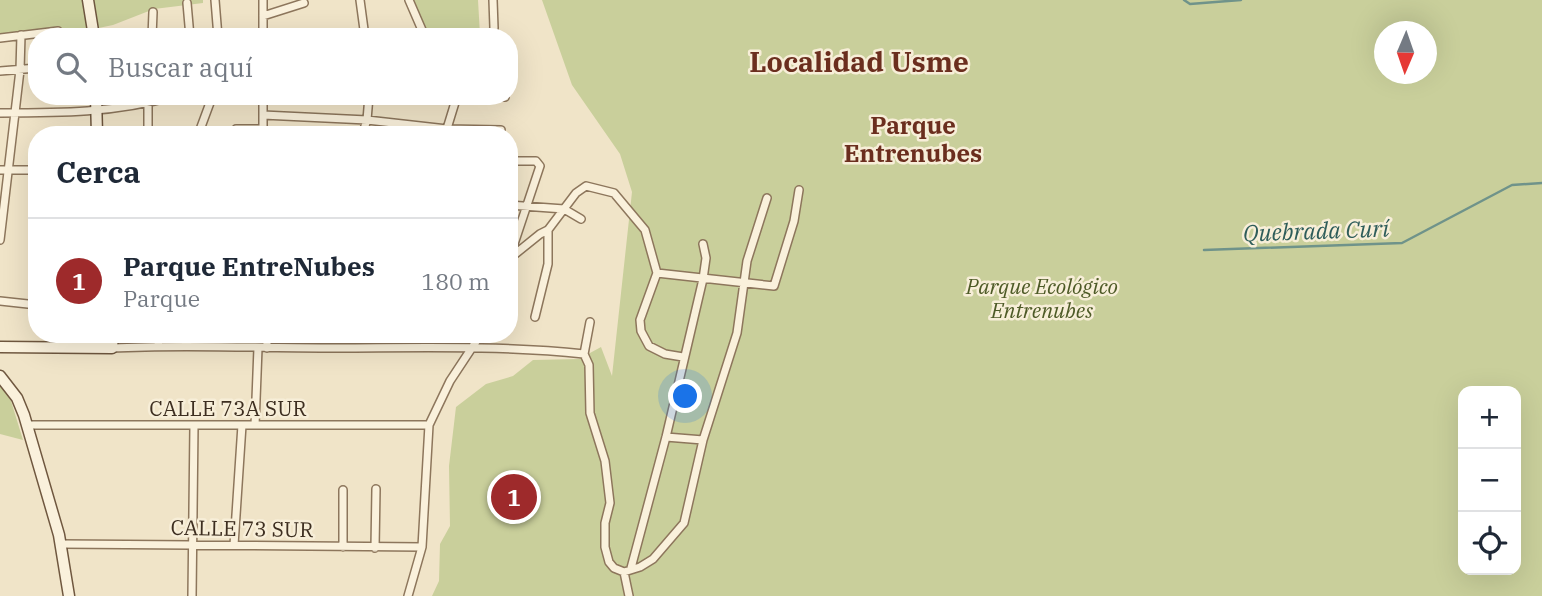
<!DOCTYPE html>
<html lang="es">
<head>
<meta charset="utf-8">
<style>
  :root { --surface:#fff; --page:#f6f6f7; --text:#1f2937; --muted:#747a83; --line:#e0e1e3; --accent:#9e2a2b }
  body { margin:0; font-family:"IBM Plex Serif",serif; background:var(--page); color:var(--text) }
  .controls { position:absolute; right:21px; bottom:21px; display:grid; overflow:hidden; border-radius:14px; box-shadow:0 7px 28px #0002 }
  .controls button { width:63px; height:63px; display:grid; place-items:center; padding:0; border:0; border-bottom:2px solid var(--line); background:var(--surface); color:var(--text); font:35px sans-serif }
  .compass { position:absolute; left:1374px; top:21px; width:63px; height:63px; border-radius:50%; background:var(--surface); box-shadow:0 7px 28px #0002; rotate:182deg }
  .you { position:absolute; left:686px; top:397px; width:24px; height:24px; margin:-18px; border:5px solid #fff; border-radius:50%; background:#1a73e8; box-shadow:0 0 0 10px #1a73e833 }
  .badge { display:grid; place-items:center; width:46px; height:46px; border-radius:50%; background:var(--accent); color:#fff; font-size:23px; font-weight:700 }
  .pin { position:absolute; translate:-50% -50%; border:4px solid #fff; box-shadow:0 2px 7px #0006 }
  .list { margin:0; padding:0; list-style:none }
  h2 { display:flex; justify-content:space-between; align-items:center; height:91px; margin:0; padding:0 28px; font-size:30px }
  h2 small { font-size:23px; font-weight:400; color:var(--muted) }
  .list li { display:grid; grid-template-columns:46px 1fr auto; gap:21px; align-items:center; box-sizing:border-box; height:126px; padding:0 28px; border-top:2px solid var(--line) }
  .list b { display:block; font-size:26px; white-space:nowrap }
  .list p { margin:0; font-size:23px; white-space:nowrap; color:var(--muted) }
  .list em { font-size:23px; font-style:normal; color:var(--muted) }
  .icon { flex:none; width:38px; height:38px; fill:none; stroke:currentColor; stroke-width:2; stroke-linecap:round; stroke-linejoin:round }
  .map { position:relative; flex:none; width:1542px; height:596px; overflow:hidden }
  .search { position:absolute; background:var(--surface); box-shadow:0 7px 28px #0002; left:28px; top:28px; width:490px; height:77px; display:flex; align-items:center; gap:18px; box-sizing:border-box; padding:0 24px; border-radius:28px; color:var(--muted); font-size:26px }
  .panel { position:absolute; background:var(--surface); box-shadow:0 7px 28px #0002; left:28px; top:126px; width:490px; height:217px; border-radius:28px }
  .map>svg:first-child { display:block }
</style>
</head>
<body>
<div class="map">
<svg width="1542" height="596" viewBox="0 0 1542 596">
  <rect width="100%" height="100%" fill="#f0e4c8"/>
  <!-- green -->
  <path fill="#c9cf9b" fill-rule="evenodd" d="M0 0H203V3L154 9 113 25 60 36 59 29 0 36Z
    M412 0H478L480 35 429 37Z
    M542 0H1542V596H432L439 581 440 544 450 526 449 466 456 407 486 384 513 376 533 360 579 359 601 347 612 376 632 192 620 154 572 85ZM1384 32H1426V74H1384ZM1463 391H1516V570H1463Z
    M0 386 11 401 23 440 0 434Z"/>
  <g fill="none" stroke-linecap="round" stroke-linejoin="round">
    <!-- stream -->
    <path stroke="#6f938a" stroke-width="2.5" d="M1184 0 1190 4 1241 0
      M1204 250 1402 243 1512 185 1542 183"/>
    <defs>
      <path id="street" d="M215 0 218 37
        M360 0 365 37
        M409 0 425 37
        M187 3 190 37
        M263 16 304 3
        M152 37 153 12
        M263 37V0
        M491 37 494 28 493 0
        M0 38 58 31
        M0 71 37 68
        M148 96V135
        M485 96 505 97
        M0 113C59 113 116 113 174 96
        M263 115 367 120 447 129 501 130
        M236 129H263
        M198 135 211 100 210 96
        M263 135V96
        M362 135 367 120 369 96
        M445 135 457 96
        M509 161H536L540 166 510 256
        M0 170H37
        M509 205 564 209 581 219
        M0 240 20 70 21 35
        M509 259 540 234 548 230 576 193 586 186 614 193 645 230 657 273 640 320 641 331 649 346 665 354 683 357
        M657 273 774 286 794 221 799 190
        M0 301 37 305
        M535 317 548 264V230
        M590 322 584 354 589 365 590 413 605 461 610 503 605 523V547L609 562 614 568 624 572
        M156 334 159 346
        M267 334V348
        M112 348C184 344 255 348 327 348 413 348 499 345 584 354
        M27 425H429
        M255 425 258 348
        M666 437 703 440
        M343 490V547
        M61 544 422 547
        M234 545 242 425
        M375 548 376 489
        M631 568 666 437 703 279 706 258 703 244
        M624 572 640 567 653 559 684 523 703 440 737 333 747 261 767 198
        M624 572 629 596
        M192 596 194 425
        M408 596 422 547 429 425 450 381 481 334"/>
      <path id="secondary" d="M88 0 94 37
        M96 96 97 135
        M0 347 112 348 113 334
        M0 376 17 398 24 415 59 535 69 596"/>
    </defs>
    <!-- street casing -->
    <use href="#street" stroke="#8d765c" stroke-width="10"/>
    <!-- secondary casing -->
    <use href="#secondary" stroke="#6f573f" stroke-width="13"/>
    <!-- street -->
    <use href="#street" stroke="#faf1dc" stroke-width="7"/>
    <!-- secondary -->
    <use href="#secondary" stroke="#faf1dc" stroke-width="10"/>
  </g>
  <g text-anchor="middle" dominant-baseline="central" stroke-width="5" stroke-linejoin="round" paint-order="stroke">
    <!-- park labels -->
    <g font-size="21" font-style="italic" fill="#4d5a26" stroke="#f7eed8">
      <text x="1042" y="286">Parque Ecológico<tspan x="1042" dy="24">Entrenubes</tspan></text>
    </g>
    <!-- street labels -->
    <g font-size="21" fill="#3d2e20" stroke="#f7eed8">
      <text x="228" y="408">CALLE 73A SUR</text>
      <text transform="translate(242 528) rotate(1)">CALLE 73 SUR</text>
    </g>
    <!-- water labels -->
    <g font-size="23" font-style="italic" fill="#2f5d5a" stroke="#f7eed8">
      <text transform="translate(1316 230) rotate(-2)">Quebrada Curí</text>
    </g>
    <!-- quarter labels -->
    <g font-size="24" font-weight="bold" fill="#6b2e1e" stroke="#f7eed8">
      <text x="913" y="125">Parque<tspan x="913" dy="28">Entrenubes</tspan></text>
    </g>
    <!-- district labels -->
    <g font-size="28" font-weight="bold" fill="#6b2e1e" stroke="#f7eed8">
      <text x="859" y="61">Localidad Usme</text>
    </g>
  </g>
</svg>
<div class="controls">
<button>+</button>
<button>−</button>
<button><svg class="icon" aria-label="locate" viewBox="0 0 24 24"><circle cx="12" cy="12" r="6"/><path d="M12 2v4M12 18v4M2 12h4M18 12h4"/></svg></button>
</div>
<svg class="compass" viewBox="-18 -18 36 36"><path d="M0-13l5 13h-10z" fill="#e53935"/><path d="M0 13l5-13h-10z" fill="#747a83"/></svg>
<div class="you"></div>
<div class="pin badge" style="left:514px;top:497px">1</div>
<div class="search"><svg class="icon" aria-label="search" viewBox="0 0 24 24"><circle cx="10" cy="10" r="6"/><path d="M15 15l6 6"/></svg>Buscar aquí</div>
<section class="panel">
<h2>Cerca<small></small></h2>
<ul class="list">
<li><span class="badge">1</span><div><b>Parque EntreNubes</b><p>Parque</p></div><em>180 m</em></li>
</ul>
</section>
</div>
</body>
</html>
